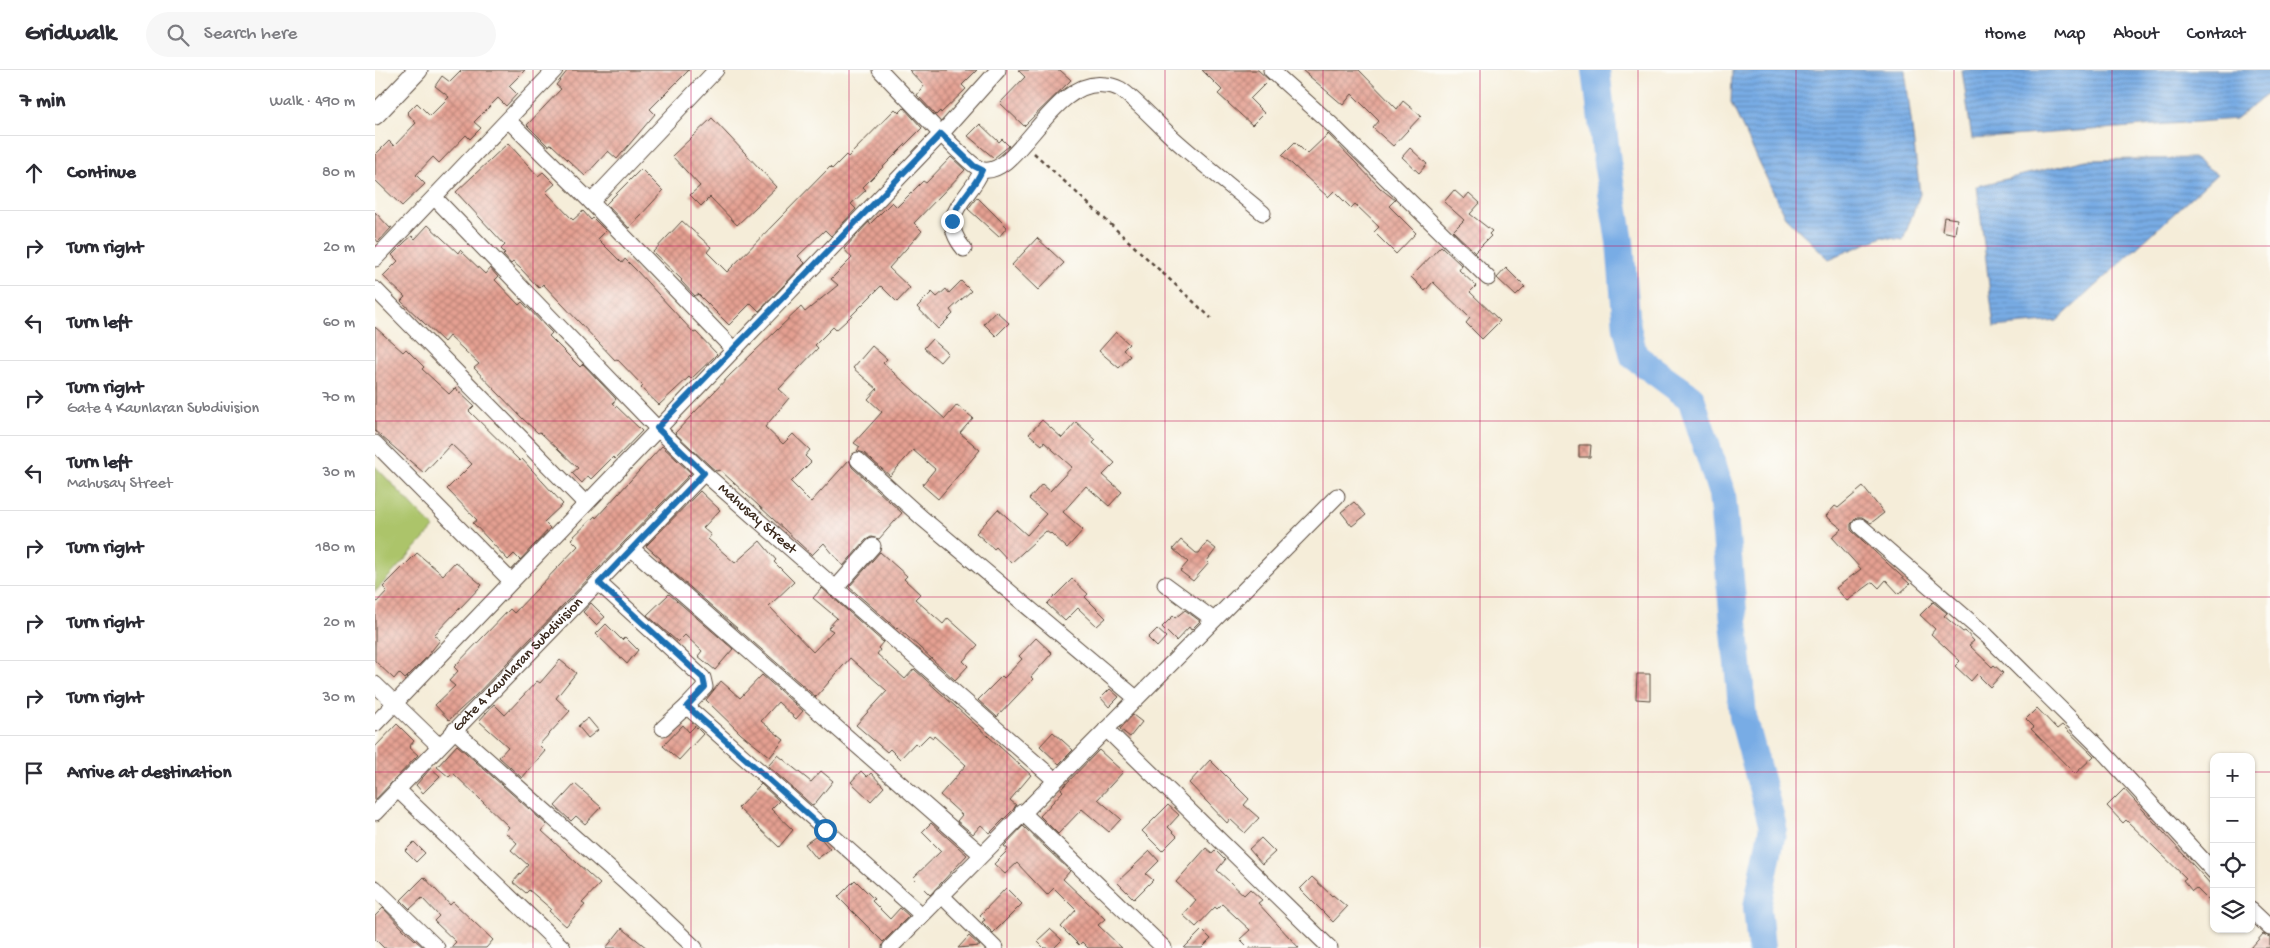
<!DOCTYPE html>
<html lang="en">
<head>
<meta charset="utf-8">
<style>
  :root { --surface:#fff; --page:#f7f7f7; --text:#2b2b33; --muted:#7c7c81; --line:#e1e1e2 }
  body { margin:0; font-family:"Gochi Hand",sans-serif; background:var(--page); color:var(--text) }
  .controls { position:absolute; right:15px; bottom:15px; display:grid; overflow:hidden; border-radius:10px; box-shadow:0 1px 4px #0004 }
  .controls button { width:45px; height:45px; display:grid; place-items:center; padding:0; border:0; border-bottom:1px solid var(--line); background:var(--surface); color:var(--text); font:25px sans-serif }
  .stop { position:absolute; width:15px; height:15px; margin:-11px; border:4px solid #1f6fb2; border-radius:50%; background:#fff }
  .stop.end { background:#1f6fb2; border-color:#fff; box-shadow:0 1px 5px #0008 }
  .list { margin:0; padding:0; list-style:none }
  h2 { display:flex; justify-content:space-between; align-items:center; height:65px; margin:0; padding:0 20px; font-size:21px }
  h2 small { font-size:16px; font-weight:400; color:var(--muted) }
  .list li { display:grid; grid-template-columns:32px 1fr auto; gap:15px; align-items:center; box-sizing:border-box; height:75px; padding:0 20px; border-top:1px solid var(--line) }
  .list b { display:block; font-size:19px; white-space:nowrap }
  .list p { margin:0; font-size:16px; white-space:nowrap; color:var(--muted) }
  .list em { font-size:16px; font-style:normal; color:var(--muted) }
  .icon { flex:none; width:28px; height:28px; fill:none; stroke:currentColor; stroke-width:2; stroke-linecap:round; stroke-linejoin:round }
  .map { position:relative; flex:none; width:1895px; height:878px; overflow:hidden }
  header { display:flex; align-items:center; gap:30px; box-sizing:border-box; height:70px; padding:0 25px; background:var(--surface); border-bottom:1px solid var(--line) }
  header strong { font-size:24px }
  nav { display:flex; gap:28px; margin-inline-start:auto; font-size:18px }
  .search { width:350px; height:45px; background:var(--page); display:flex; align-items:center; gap:12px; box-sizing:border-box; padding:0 18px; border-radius:28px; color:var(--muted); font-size:19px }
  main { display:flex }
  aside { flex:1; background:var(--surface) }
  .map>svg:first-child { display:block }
</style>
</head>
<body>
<header>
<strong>Gridwalk</strong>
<div class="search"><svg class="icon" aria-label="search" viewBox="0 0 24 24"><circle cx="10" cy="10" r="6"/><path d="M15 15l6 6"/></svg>Search here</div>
<nav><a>Home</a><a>Map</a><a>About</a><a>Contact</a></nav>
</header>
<main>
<aside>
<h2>7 min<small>Walk · 490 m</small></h2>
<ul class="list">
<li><svg class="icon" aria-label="ahead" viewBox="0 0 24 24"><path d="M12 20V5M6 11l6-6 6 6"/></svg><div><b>Continue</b></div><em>80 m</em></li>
<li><svg class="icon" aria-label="right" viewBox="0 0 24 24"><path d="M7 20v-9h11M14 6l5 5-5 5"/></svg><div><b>Turn right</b></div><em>20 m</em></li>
<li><svg class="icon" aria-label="left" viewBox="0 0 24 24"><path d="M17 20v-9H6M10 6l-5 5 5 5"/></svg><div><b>Turn left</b></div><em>60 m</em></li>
<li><svg class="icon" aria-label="right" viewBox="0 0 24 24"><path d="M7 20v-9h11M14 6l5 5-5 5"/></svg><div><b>Turn right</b><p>Gate 4 Kaunlaran Subdivision</p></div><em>70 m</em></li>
<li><svg class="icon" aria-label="left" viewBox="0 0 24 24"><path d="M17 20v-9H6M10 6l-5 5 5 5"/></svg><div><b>Turn left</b><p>Mahusay Street</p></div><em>30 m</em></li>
<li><svg class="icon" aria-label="right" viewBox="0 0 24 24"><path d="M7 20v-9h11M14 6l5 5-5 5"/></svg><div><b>Turn right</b></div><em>180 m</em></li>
<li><svg class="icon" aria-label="right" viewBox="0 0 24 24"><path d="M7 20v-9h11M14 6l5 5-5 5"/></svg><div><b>Turn right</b></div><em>20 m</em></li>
<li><svg class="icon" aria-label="right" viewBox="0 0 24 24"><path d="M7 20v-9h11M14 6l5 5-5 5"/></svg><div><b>Turn right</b></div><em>30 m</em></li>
<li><svg class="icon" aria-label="arrive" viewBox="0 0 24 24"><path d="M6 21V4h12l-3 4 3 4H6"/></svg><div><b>Arrive at destination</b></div></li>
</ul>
</aside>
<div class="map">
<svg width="1895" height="878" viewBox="0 0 1895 878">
  <defs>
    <pattern id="water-rules" width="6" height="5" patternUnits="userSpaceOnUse" patternTransform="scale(1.25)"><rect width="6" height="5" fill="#78ace5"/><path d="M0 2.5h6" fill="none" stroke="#648cb9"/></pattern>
    <pattern id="building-cross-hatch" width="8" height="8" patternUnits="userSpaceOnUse" patternTransform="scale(1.25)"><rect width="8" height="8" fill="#e5a092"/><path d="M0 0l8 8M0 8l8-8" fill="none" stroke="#bb8377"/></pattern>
  </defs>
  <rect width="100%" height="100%" fill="#fdfcf7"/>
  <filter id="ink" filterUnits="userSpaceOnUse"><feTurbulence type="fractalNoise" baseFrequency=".02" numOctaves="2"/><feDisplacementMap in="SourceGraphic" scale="10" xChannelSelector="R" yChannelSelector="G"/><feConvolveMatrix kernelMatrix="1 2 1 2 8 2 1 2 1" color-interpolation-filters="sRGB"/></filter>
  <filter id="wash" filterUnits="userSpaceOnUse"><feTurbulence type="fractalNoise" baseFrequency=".0096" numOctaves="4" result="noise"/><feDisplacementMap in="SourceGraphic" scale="20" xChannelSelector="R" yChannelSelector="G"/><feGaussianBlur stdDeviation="1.12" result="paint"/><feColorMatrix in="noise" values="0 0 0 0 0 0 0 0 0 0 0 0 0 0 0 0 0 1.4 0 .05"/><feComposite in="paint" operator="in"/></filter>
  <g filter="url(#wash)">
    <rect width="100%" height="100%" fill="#f5edd9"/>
    <!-- green -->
    <path fill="#acc46a" stroke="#747744" d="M0 396 59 458 0 522Z"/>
    <!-- water -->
    <path fill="url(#water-rules)" stroke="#5a6b82" d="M1357 0H1530L1545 124 1528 170 1507 167 1454 189 1410 147 1356 33Z
      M1587 0H1895V22L1861 49 1597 69Z
      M1818 88 1842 104 1682 251 1619 257 1602 116 1711 90Z"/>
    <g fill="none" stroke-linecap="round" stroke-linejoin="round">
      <!-- river -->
      <path stroke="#78ace5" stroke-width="28" d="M1221 0 1232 92 1245 172 1252 258 1259 286 1316 328 1347 424 1368 647 1398 757 1382 837 1386 878"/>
    </g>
    <g id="blocks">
      <!-- building -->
      <path fill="url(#building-cross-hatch)" d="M87 0H150L134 16 142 24 131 36 123 28 99 52 106 58 95 69 91 65 64 93 58 87 41 105 50 114 27 136 0 110V85L14 71 19 76 41 53 32 43 42 33 55 46 74 27 60 16 67 6 75 12Z
        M193 0H314L275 39 280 44 242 89 233 81 210 106 176 74 173 76 152 55 186 19 181 15Z
        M534 0H602L587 15 591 19 566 43 565 41 561 45 542 25 549 16Z
        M643 0H685L696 10 649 56 625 33 650 7Z
        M827 0H883L894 10 875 29 889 43 877 55 843 24 847 20Z
        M927 0H984L1022 39 1028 31 1046 46 1018 76 998 58 1004 51 977 24 968 35Z
        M529 38 547 58 488 117 491 120 476 134 481 139 456 166 450 160 423 186 430 193 384 241 376 233 354 255 323 224 320 226 306 211 307 210 278 182 307 151 336 177 332 182 352 202 455 97 457 99 471 85 473 87 520 39 524 43Z
        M337 48 402 117 362 155 335 127 326 136 315 125 325 116 297 86Z
        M605 54 624 72 627 69 634 76 619 88 593 66Z
        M953 64 1005 118 1020 130 1014 136 1041 163 1021 184 999 162 1004 157 980 134 976 138 959 121 953 127 907 85 920 72 932 84Z
        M133 73 163 106 168 102 180 114 171 122 198 150 208 141 216 150 218 148 231 161 223 169 247 193 250 189 261 200 319 263 321 262 342 284 316 309 314 307 284 335 266 318 268 316 242 289 240 290 168 214 164 218 145 198 138 192 136 194 128 185 130 183 126 179 130 175 81 122Z
        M1035 78 1052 94 1044 103 1027 87Z
        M576 87 590 100 539 153 547 161 514 198 535 218 522 232 506 216 471 251 461 260 458 257 440 275 443 278 404 319 414 328 390 357 408 374 418 364 435 380 430 386 436 392 416 412 436 432 474 390 477 397 527 443 504 469 496 467 491 470 468 496 449 473 437 485 345 400 341 401 335 396 300 363 355 305 426 237 430 242 463 215 456 209 477 188 469 179 494 152 495 154 517 132 522 137 548 111 551 113Z
        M266 99 288 121 254 158 231 134Z
        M1079 120 1089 129 1094 123 1105 133 1095 144 1117 161 1114 164 1116 166 1100 182 1078 161 1089 150 1069 132Z
        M602 127 632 157 624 167 593 139Z
        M0 142 15 158 17 157 3 172 0 168Z
        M1569 147 1582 149 1580 164 1567 161Z
        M53 155 83 183 85 180 110 204 115 198 123 207 120 210 144 235 147 232 177 263 174 266 205 297 208 294 241 329 238 333 267 361 240 389 238 387 216 409 213 406 207 413 197 403 203 398 165 362 163 363 147 348 99 298 104 294 74 266 69 272 26 231 30 227 8 206 23 191 17 185 31 171 37 166 40 169Z
        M662 168 689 193 663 220 637 195Z
        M1066 176 1087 196 1084 200 1101 216 1095 222 1125 251 1107 269 1091 253 1095 248 1058 212 1050 221 1036 207Z
        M1131 198 1150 217 1141 226 1122 208Z
        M586 211 596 221 575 240 578 244 563 259 542 237 557 222 562 227 571 219 574 223Z
        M621 241 634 253 621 266 609 254Z
        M0 257 28 282 31 279 49 297 47 299 74 324 80 318 99 336 94 341 145 391 147 389 188 434 169 452 175 458 145 490 139 484 133 490 98 453 102 450 72 419 97 394 76 374 49 403 0 361Z
        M741 262 754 274 748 280 755 286 744 298 724 281Z
        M557 269 573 283 565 292 549 278Z
        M497 276 512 289 508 293 570 349 582 335 598 348 585 363 605 380 563 429 547 415 560 399 538 380 515 406 489 383 482 381 485 377 479 373 507 342 493 329 502 319 478 298Z
        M667 350 687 368 701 352 721 370 718 373 740 393 728 405 747 422 734 436 711 416 688 442 708 460 692 478 676 463 675 464 671 461 636 493 621 477 619 479 601 463 623 439 652 465 671 444 654 429 667 414 675 421 697 397 669 372 667 375 654 364Z
        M1204 375H1216L1215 387H1204Z
        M287 376 316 403 97 629 74 650 60 635 80 616 74 611 83 601 79 597 135 539 139 543 185 495 203 476 196 469 220 446 221 448Z
        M1488 417 1509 443 1496 453 1487 447H1482L1476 454V460L1535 514 1524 524 1511 510 1504 518 1498 512 1472 531 1461 518 1486 499 1457 467 1467 459 1451 446 1460 436 1463 438Z
        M325 421 345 440 328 458 336 465 333 469 360 493 385 471 401 490 399 492 419 512 394 536 438 582 458 561 453 558 462 548 438 528 447 518 508 572 503 578 505 580 502 584 530 609 539 599 656 705 635 730 641 735 638 740 615 763 606 755 598 764 582 751 587 745 565 725 591 695 559 666 558 668 554 665 543 676 540 673 525 689 515 679 512 682 481 655 512 621 475 588 441 627 285 491 286 489 271 476Z
        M979 432 991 445 977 456 966 442Z
        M806 470 821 483H824L832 472 841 479 832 491 834 493 818 511 805 501 813 492 798 479Z
        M505 482 532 506 529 509 545 524 540 529 568 554 573 548 603 575 588 591 593 596 580 610 522 557 521 558 474 517Z
        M42 483 68 505 80 492 107 515 59 565 65 570 50 589 30 609 24 603 19 609 0 591V534L12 521 8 517Z
        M697 509 713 524 710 527 731 548 722 556 703 538 690 551 672 534Z
        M294 524 358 579 340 600 323 586 327 581 310 565 303 572 272 545Z
        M1558 532 1572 543 1569 546 1588 562 1590 561 1599 571 1594 575 1617 597 1619 595 1628 603 1615 617 1602 604 1596 611 1580 596 1585 591 1556 564 1560 559 1545 545Z
        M216 533 230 547 221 555 208 542Z
        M810 540 825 551 816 560 814 557 801 571 787 557 798 546 800 548Z
        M231 554 247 570 250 567 263 580 252 594 221 564Z
        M782 559 791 567 782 577 773 568Z
        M661 568 677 583 656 607 658 609 622 647 603 630 627 606 629 608 647 589 644 586Z
        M185 590 201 603 181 628 195 641 164 675 170 681 147 708 124 687 133 677 104 651 119 634 130 645 162 611 165 613Z
        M1262 604H1275V630L1261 629Z
        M387 605 428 641 421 649 403 632 386 651 409 670 395 687 366 664 331 630 346 611 365 628Z
        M735 619 744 627 734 637 726 628Z
        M1662 638 1682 659 1687 655 1719 686 1700 704 1656 659 1659 657 1651 649Z
        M758 645 767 652 755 667 745 659Z
        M213 648 223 660 213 668 203 656Z
        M22 654 39 671 34 677 43 685 0 730V677Z
        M308 655 314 662 320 656 328 664 304 690 288 676Z
        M678 662 698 680 684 694 665 676Z
        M82 675 172 755 167 761 225 814 207 833 210 835 191 856 174 841 176 839 154 820 151 823 138 812 153 795 136 780 142 773 130 762 134 757 78 703 74 707 62 697Z
        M724 680 748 702 723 729 746 749 734 762 707 739 683 764 665 746 688 721 686 719Z
        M403 685 436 712 446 701 458 711 438 736 393 696Z
        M835 690 874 729 869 735 884 748 870 763 855 749 852 753 814 713Z
        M56 698 65 706 48 723 41 715Z
        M486 701 492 707 496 703 509 717 496 731 476 712Z
        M200 714 226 737 210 754 201 746 196 751 180 736Z
        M386 714 404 731 396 739 418 760 404 777 363 738Z
        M1749 719 1839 818V836L1821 818 1817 821 1808 810 1811 808 1751 750 1748 753 1732 736Z
        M793 735 804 745 793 757 802 766 787 781 767 761Z
        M556 753 592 785 555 825 538 808 566 781 547 762Z
        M648 756 695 801 688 809 730 849 723 855 747 878H713L707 872 704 875 686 857 701 840 679 818 672 825 642 793 630 804 619 794 631 782 633 779 629 776Z
        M443 765 455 779 442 789 430 774Z
        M886 768 900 782 887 794 874 779Z
        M39 772 50 783 41 792 30 781Z
        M831 778 837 783 840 780 850 790 842 800 869 825 875 819 887 830 883 833 924 878H874L865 869 875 860 847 834 842 839 840 837 821 857 808 845 821 830 801 812Z
        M775 781 784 791 771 804 778 810 759 829 742 812Z
        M49 807 75 835 78 832 118 870 111 878H75L81 872 59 851 64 846 47 828 35 839 26 830Z
        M937 807 957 826 958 825 972 837 958 852 925 819Z
        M480 810 499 829 497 831 515 849 525 838 534 846 508 872 463 827Z
        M631 818 647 834 618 863 607 852 610 850 605 845Z
        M8 838 30 861 49 878H9L0 869V846Z
        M247 858 272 878H231Z
        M675 859 687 870 679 878H669L662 871Z
        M827 860 836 869 827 878H809Z
        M1888 864 1895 867V878H1876Z
        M594 866 605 876 583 878 593 867Z"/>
    </g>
  </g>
  <g filter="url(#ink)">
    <use href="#blocks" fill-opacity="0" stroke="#57473a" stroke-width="1"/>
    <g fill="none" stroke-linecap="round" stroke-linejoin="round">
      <defs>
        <g id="minor">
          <path d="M505 0C530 26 554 52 579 77 587 84 595 94 605 99 641 113 677 6 730 15 734 15 741 17 745 19 758 27 785 56 798 68 827 94 858 118 888 143"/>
          <path d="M896 0 956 54 1113 208"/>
          <path d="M134 51 216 132 359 280"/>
          <path id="s1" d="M60 128 282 358 329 403 679 709"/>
          <path d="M216 132 341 0"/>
          <path d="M589 179C560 144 594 131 607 100"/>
          <path d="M0 189 180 0"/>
          <path d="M0 219 210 433"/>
          <path d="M0 373 136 511"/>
          <path d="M483 390 547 448 761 628"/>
          <path d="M1485 456 1612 566 1721 674 1839 802"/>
          <path d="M256 478 606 784"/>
          <path d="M224 513 328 608 330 617 312 636 318 642 547 845"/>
          <path d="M790 514 839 550"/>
          <path d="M460 519 498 476"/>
          <path d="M0 614 64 676"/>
          <path d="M0 654 566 64 623 0"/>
          <path d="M288 658 312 636"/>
          <path d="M731 659 955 878"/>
          <path d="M79 660 252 814 320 878"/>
          <path d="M22 719 188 878"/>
          <path d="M647 742 789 878"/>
          <path id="s2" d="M0 743 329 403"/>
          <path d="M0 818 62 878"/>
          <path d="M566 825 620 878"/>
          <path d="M1876 840 1895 858"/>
          <path d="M515 878 962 426"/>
        </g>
        <path id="major" d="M0 45 43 0"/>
      </defs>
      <!-- minor casing -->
      <use href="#minor" stroke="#57473a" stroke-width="17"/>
      <!-- major casing -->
      <use href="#major" stroke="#57473a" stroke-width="21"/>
      <!-- path -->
      <path stroke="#57473a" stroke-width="2.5" stroke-dasharray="4 4" stroke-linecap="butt" d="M659 83 836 248"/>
      <!-- minor -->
      <use href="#minor" stroke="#fff" stroke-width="15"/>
      <!-- major -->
      <use href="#major" stroke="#fff" stroke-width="19"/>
    </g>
  </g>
  <g fill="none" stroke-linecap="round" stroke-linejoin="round" filter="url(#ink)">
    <!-- route -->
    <path stroke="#1f6fb2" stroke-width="6" d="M450 760 312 636 330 617 328 608 224 513 329 403 282 358 566 64 599 96 607 100C600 118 581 132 577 151"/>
  </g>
  <!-- grid -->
  <path fill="none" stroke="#c2185b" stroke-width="1" stroke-opacity="0.55" d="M158 0V878M316 0V878M474 0V878M632 0V878M790 0V878M948 0V878M1105 0V878M1263 0V878M1421 0V878M1579 0V878M1737 0V878M0 176H1895M0 351H1895M0 527H1895M0 702H1839M1876 702H1895"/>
  <g text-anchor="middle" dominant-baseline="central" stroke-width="5" stroke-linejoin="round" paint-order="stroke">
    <!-- street labels -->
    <g font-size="15" fill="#3b2a1e" stroke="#fdfcf7">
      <text stroke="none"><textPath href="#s1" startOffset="455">Mahusay Street</textPath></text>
      <text stroke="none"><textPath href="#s2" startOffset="206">Gate 4 Kaunlaran Subdivision</textPath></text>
    </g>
  </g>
</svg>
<div class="controls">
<button>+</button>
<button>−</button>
<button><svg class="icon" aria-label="locate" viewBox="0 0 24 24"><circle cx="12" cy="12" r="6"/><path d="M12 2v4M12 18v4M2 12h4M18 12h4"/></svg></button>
<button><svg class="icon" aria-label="layers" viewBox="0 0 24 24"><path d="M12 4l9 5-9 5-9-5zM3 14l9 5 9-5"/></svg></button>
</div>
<div class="stop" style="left:450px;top:760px"></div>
<div class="stop end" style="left:577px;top:151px"></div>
</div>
</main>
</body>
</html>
